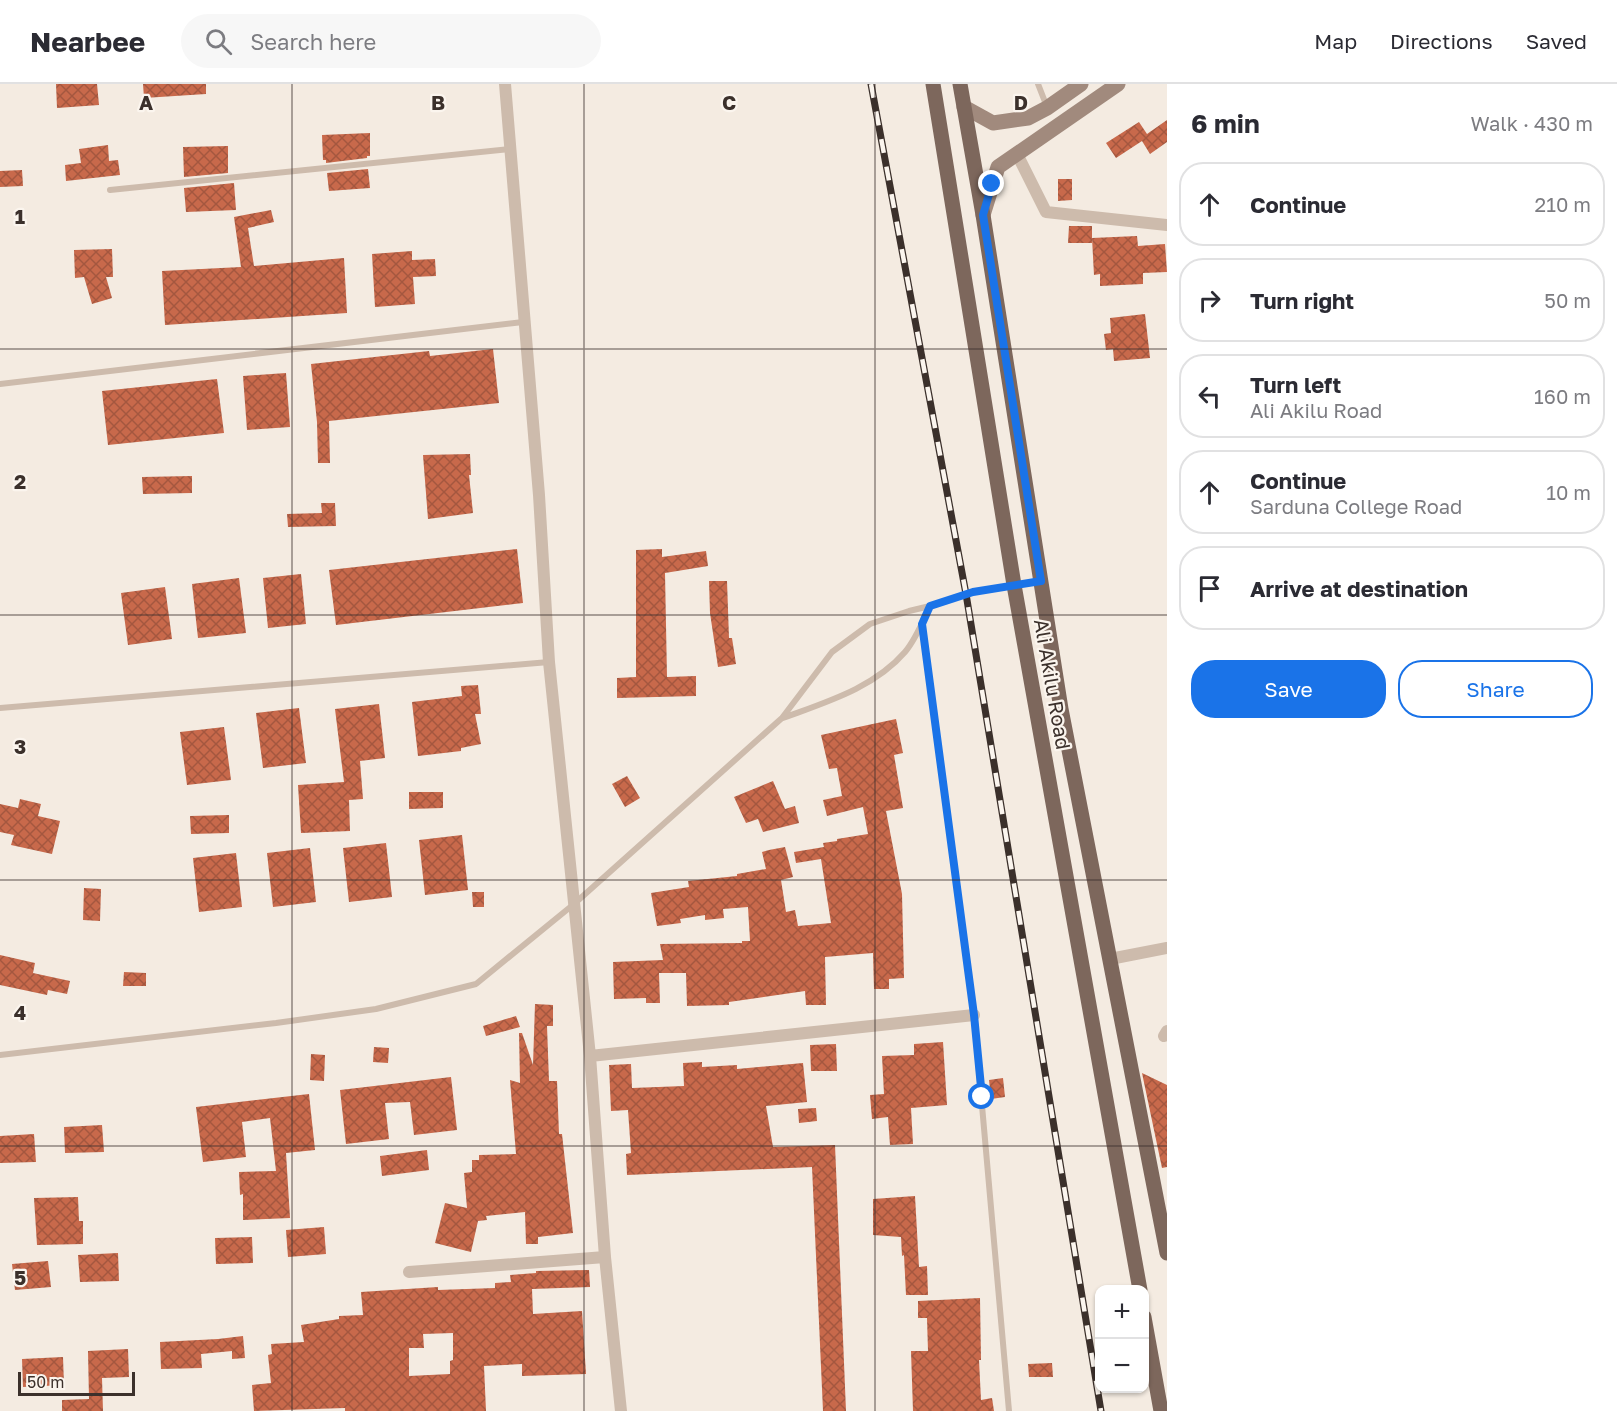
<!DOCTYPE html>
<html lang="en">
<head>
<meta charset="utf-8">
<style>
  :root { --surface:#fff; --page:#f7f7f7; --text:#2b2b33; --muted:#7c7c81; --line:#e1e1e2; --accent:#1a73e8 }
  body { margin:0; font-family:"Golos Text",sans-serif; background:var(--page); color:var(--text) }
  .controls { position:absolute; right:18px; bottom:18px; display:grid; overflow:hidden; border-radius:12px; box-shadow:0 2px 4px #0004 }
  .controls button { width:54px; height:54px; display:grid; place-items:center; padding:0; border:0; border-bottom:2px solid var(--line); background:var(--surface); color:var(--text); font:30px sans-serif }
  .scale { position:absolute; left:18px; bottom:15px; width:117px; box-sizing:border-box; padding-left:6px; border:3px solid #3b302b; border-top:0; font-size:16px; line-height:21px; white-space:nowrap; color:#3b302b; -webkit-text-stroke:4px #fbf5ee; paint-order:stroke }
  .stop { position:absolute; width:18px; height:18px; margin:-14px; border:4px solid #1a73e8; border-radius:50%; background:#fff }
  .stop.end { background:#1a73e8; border-color:#fff; box-shadow:0 2px 6px #0008 }
  .list { margin:0; padding:0; list-style:none }
  h2 { display:flex; justify-content:space-between; align-items:center; height:78px; margin:0; padding:0 24px; font-size:26px }
  h2 small { font-size:20px; font-weight:400; color:var(--muted) }
  .list li { display:grid; grid-template-columns:39px 1fr auto; gap:18px; align-items:center; box-sizing:border-box; height:84px; margin:0 12px 12px; padding:0 12px; border:2px solid var(--line); border-radius:24px }
  .list b { display:block; font-size:22px; white-space:nowrap }
  .list p { margin:0; font-size:20px; white-space:nowrap; color:var(--muted) }
  .list em { font-size:20px; font-style:normal; color:var(--muted) }
  .actions { display:flex; gap:12px; padding:18px 24px }
  .actions a { flex:1; padding:14px 0; border:2px solid var(--accent); border-radius:24px; text-align:center; font-size:21px; color:var(--accent) }
  .actions .main { background:var(--accent); color:#fff }
  .icon { flex:none; width:33px; height:33px; fill:none; stroke:currentColor; stroke-width:2; stroke-linecap:round; stroke-linejoin:round }
  .map { position:relative; flex:none; width:1167px; height:1327px; overflow:hidden }
  header { display:flex; align-items:center; gap:36px; box-sizing:border-box; height:84px; padding:0 30px; background:var(--surface); border-bottom:2px solid var(--line) }
  header strong { font-size:28px }
  nav { display:flex; gap:33px; margin-inline-start:auto; font-size:21px }
  .search { width:420px; height:54px; background:var(--page); display:flex; align-items:center; gap:15px; box-sizing:border-box; padding:0 21px; border-radius:33px; color:var(--muted); font-size:22px }
  main { display:flex }
  aside { flex:1; background:var(--surface) }
  .map>svg:first-child { display:block }
</style>
</head>
<body>
<header>
<strong>Nearbee</strong>
<div class="search"><svg class="icon" aria-label="search" viewBox="0 0 24 24"><circle cx="10" cy="10" r="6"/><path d="M15 15l6 6"/></svg>Search here</div>
<nav><a>Map</a><a>Directions</a><a>Saved</a></nav>
</header>
<main>
<div class="map">
<svg width="1167" height="1327" viewBox="0 0 1167 1327">
  <defs>
    <pattern id="building-cross-hatch" width="8" height="8" patternUnits="userSpaceOnUse" patternTransform="scale(1.5)"><rect width="8" height="8" fill="#c8694b"/><path d="M0 0l8 8M0 8l8-8" fill="none" stroke="#a4573f"/></pattern>
  </defs>
  <rect width="100%" height="100%" fill="#f4ebe1"/>
  <!-- building -->
  <path fill="url(#building-cross-hatch)" fill-rule="evenodd" d="M56 0H97L99 21 57 24Z
    M143 0H206V10L144 14Z
    M1167 36V58L1150 70 1142 57 1116 74 1106 59 1139 38 1147 50Z
    M370 49V72H367V74L326 79V76H323L322 51Z
    M108 61 109 77 118 76 120 91 66 97 65 81 81 79 79 65Z
    M228 62V89L184 93 183 63Z
    M368 85 370 104 329 107 327 89Z
    M22 86 23 102 0 103V87Z
    M1058 95H1072V116L1058 117Z
    M234 99 236 126 186 128 184 104Z
    M271 126 274 138 248 144 254 182 344 174 347 229 165 241 162 187 241 183 234 133Z
    M1069 142H1092V159H1068Z
    M1137 152 1138 162 1165 160 1167 188 1143 189V200L1100 202V190L1094 191 1092 154Z
    M112 165 113 193H106L112 214 92 220 84 193 75 194 74 166Z
    M412 167V176L435 175 436 192 413 193 415 220 375 223 372 170Z
    M1145 230 1150 274 1114 277 1113 265 1106 266 1104 250 1111 249 1110 234Z
    M493 265 499 319 329 337 330 379H318L317 338 311 280 429 267 430 272Z
    M286 289 290 343 247 346 243 292Z
    M217 295 224 349 108 361 102 307Z
    M470 370 471 391H469L473 429 428 435 423 371Z
    M192 392V409L143 410 142 393Z
    M321 419H335L336 442 288 443 287 430 322 429Z
    M517 465 523 519 336 541 329 486Z
    M662 465V473L706 467 708 482 665 489 667 593 696 592V612L617 614V594L636 593V466Z
    M301 490 306 540 268 544 263 494Z
    M239 494 246 549 198 554 192 500Z
    M709 497H727L729 554H732L736 580 718 583 710 529Z
    M165 503 172 555 128 561 121 509Z
    M478 601 481 630H475L481 660 461 664V667L418 672 412 618 462 612 461 602Z
    M379 620 385 674 360 677 363 715 349 716 350 747 301 749 298 701 344 698 335 625Z
    M299 624 306 679 263 684 256 629Z
    M896 635 903 669 894 671 903 724 886 727 902 810 904 894 889 895V905H874L873 869 825 873 826 921H806L805 907 729 918V921L687 922 686 889H659L660 919H646V914L614 915 613 878 663 876 660 860 742 859V857H750L748 823 723 825 724 834 705 836V831L680 835 681 839 657 842 651 809 689 803 688 797 737 792V790L766 785 762 768 769 766 785 763 793 793 781 796 786 828 795 826 798 842 831 839 821 775 796 779 794 768 824 763 823 759 837 757V755L868 750 863 723 827 732 823 716 842 712 837 684 829 685 821 651Z
    M224 643 231 696 187 701 180 648Z
    M627 692 640 714 625 723 612 700Z
    M773 697 785 725 795 722 799 739 763 748 758 735 746 739 734 713Z
    M409 708H443V724L409 725Z
    M20 715 41 720 38 732 60 737 52 770 11 761 14 751 0 748V720L18 724Z
    M229 731V749L191 750 190 732Z
    M462 751 468 806 425 811 419 756Z
    M386 759 392 813 349 818 343 764Z
    M310 764 316 818 273 823 267 769Z
    M236 769 242 823 199 828 193 774Z
    M84 804 101 805 100 837 83 836Z
    M472 808H484V823H473Z
    M0 871 35 879 33 889 70 897 67 910 48 906 47 911 0 901Z
    M124 888 146 889V902H123Z
    M535 920 553 921V942H547L549 997H557L559 1050H562L573 1149 538 1153V1160H526L525 1128 486 1132 487 1136 478 1137 471 1168 435 1159 445 1119 467 1124 464 1089 472 1088V1076H479V1071L516 1070 510 996 520 999 519 949H522L533 981Z
    M516 932 520 943 486 952 483 942Z
    M943 958 947 1021 911 1024 913 1060 890 1061 888 1033 872 1035 870 1011 884 1010 882 972 914 971V960Z
    M836 960 837 987H811L810 961Z
    M374 963 389 964 388 979 373 978Z
    M311 970 325 971 324 997 310 996Z
    M702 978V983L737 981V985L803 979 807 1018 766 1022 773 1063 835 1061 846 1327H823L812 1083 627 1091 626 1070 631 1069 628 1026 611 1027 609 981 631 980 632 1004 684 1002 683 979Z
    M1142 989 1167 1001V1083L1162 1084Z
    M451 993 457 1046 414 1051 410 1018 385 1019 389 1055 346 1060 340 1006Z
    M1003 994 1005 1013 991 1015 989 996Z
    M309 1010 315 1066 286 1069 290 1134 243 1136V1110L240 1111 239 1088 276 1087 270 1034 242 1038 246 1073 203 1078 196 1023Z
    M816 1024 817 1037 799 1039 798 1025Z
    M102 1041 104 1068 65 1069 64 1043Z
    M34 1050 36 1078 0 1079V1052Z
    M427 1066 429 1086 382 1092 380 1072Z
    M915 1112 919 1183 927 1182 928 1211H906L904 1171 902 1172 901 1153 873 1151V1115Z
    M78 1113 79 1137H83V1160L37 1161 34 1114Z
    M324 1143 326 1170 288 1173 286 1146Z
    M252 1153 253 1179 216 1180 215 1154Z
    M118 1169 119 1197 80 1198 78 1171Z
    M48 1177 51 1203 15 1206 12 1180Z
    M589 1186 590 1203 532 1205 533 1230 582 1227 586 1290 522 1292V1280L484 1282 486 1327H345V1324L254 1327 252 1301 271 1299 268 1271 272 1270 271 1260 304 1258 301 1241 339 1235V1232L363 1231 361 1208 438 1203V1206L495 1204V1199L511 1198 510 1191 536 1189V1187ZM453 1249V1276L450 1277V1290L409 1292V1264H424L423 1250Z
    M980 1214 981 1276H979L981 1316 992 1314 994 1327H913L911 1267H928L927 1234H918V1217Z
    M243 1252 245 1274 232 1275V1267L201 1270 202 1284 161 1285 160 1258 218 1255Z
    M128 1265 129 1293 102 1294 103 1327H62V1316L89 1315 88 1267Z
    M63 1273 64 1301 23 1303 22 1275Z
    M1052 1279 1053 1293H1029L1028 1280Z"/>
  <g fill="none" stroke-linecap="round" stroke-linejoin="round">
    <!-- lane -->
    <path stroke="#cdbbac" stroke-width="6" d="M1038 0 1047 23
      M110 106 511 65
      M0 300 523 238
      M922 540 974 931 1009 1327
      M0 624 549 578
      M783 634C826 618 874 604 905 568 916 555 923 537 930 522L973 508 1012 502
      M0 971 276 939 376 925 476 900 574 820 782 634 832 568 870 540 909 527 930 522"/>
    <!-- street -->
    <path stroke="#cdbbac" stroke-width="12" d="M505 0 539 411 549 578 590 972 605 1173 621 1327
      M1017 70 1046 128 1167 141
      M1110 875 1167 864
      M1164 952 1167 947
      M590 972 974 931
      M409 1188 605 1173"/>
    <!-- secondary -->
    <path stroke="#a18a7d" stroke-width="15" d="M964 23 993 39 1028 34 1047 24 1081 0
      M983 131 998 83 1118 0"/>
    <!-- primary -->
    <path stroke="#7d675c" stroke-width="15" d="M933 0 1014 501 1140 1206
      M960 0 983 131 1061 625 1167 1169
      M1144 1233 1161 1327"/>
    <defs>
      <path id="rail" d="M871 0 966 510 1101 1327"/>
    </defs>
    <!-- rail casing -->
    <use href="#rail" stroke="#3b302b" stroke-width="7"/>
    <!-- rail -->
    <use href="#rail" stroke="#fbf5ee" stroke-width="4.5" stroke-dasharray="14" stroke-linecap="butt"/>
  </g>
  <g fill="none" stroke-linecap="round" stroke-linejoin="round">
    <!-- route -->
    <path stroke="#1a73e8" stroke-width="8" d="M982 1013 974 931 922 540 930 522 973 508 1041 497 983 131 992 100"/>
  </g>
  <!-- grid -->
  <path fill="none" stroke="#3b302b" stroke-width="1.5" stroke-opacity="0.55" d="M292 0V1327M584 0V1327M875 0V1327M0 265H1167M0 531H1167M0 796H1167M0 1062H1167"/>
  <g text-anchor="middle" dominant-baseline="central" stroke-width="4.5" stroke-linejoin="round" paint-order="stroke">
    <!-- street labels -->
    <g font-size="20" fill="#3b302b" stroke="#fbf5ee">
      <text transform="translate(1053 600) rotate(80)">Ali Akilu Road</text>
    </g>
  </g>
  <g font-size="20" text-anchor="middle" font-weight="bold" fill="#3b302b" stroke="#fbf5ee" stroke-width="4.5" stroke-linejoin="round" paint-order="stroke">
    <text x="146" y="26">A</text>
    <text x="438" y="26">B</text>
    <text x="729" y="26">C</text>
    <text x="1021" y="26">D</text>
    <text x="20" y="140">1</text>
    <text x="20" y="405">2</text>
    <text x="20" y="670">3</text>
    <text x="20" y="936">4</text>
    <text x="20" y="1201">5</text>
  </g>
</svg>
<div class="controls">
<button>+</button>
<button>−</button>
</div>
<div class="scale">50 m</div>
<div class="stop" style="left:982px;top:1013px"></div>
<div class="stop end" style="left:992px;top:100px"></div>
</div>
<aside>
<h2>6 min<small>Walk · 430 m</small></h2>
<ul class="list">
<li><svg class="icon" aria-label="ahead" viewBox="0 0 24 24"><path d="M12 20V5M6 11l6-6 6 6"/></svg><div><b>Continue</b></div><em>210 m</em></li>
<li><svg class="icon" aria-label="right" viewBox="0 0 24 24"><path d="M7 20v-9h11M14 6l5 5-5 5"/></svg><div><b>Turn right</b></div><em>50 m</em></li>
<li><svg class="icon" aria-label="left" viewBox="0 0 24 24"><path d="M17 20v-9H6M10 6l-5 5 5 5"/></svg><div><b>Turn left</b><p>Ali Akilu Road</p></div><em>160 m</em></li>
<li><svg class="icon" aria-label="ahead" viewBox="0 0 24 24"><path d="M12 20V5M6 11l6-6 6 6"/></svg><div><b>Continue</b><p>Sarduna College Road</p></div><em>10 m</em></li>
<li><svg class="icon" aria-label="arrive" viewBox="0 0 24 24"><path d="M6 21V4h12l-3 4 3 4H6"/></svg><div><b>Arrive at destination</b></div></li>
</ul>
<div class="actions"><a class="main">Save</a><a>Share</a></div>
</aside>
</main>
</body>
</html>
